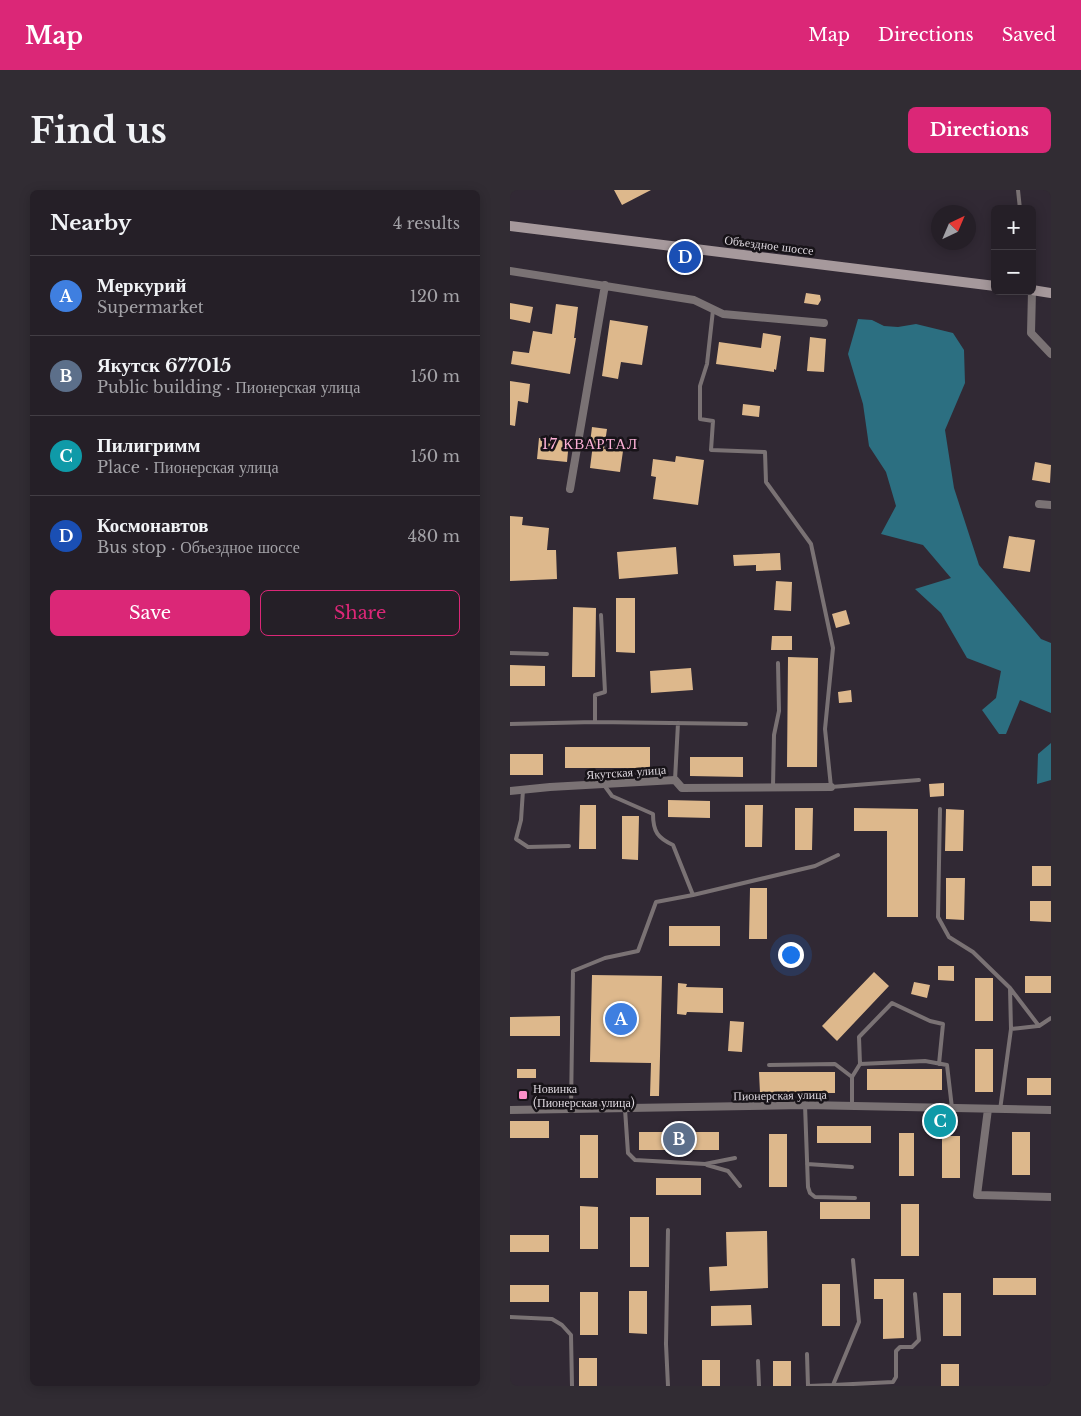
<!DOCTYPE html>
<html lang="en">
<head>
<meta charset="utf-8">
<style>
  :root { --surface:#251f27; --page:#312c33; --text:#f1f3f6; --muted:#a3a2a7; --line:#423d44; --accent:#db2777 }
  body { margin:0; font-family:"Libre Baskerville",serif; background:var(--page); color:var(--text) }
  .controls { position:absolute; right:15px; top:15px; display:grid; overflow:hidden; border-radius:8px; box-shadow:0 2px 12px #0003 }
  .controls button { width:45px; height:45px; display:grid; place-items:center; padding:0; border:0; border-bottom:1px solid var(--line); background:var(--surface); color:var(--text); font:25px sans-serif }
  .compass { position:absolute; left:421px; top:15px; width:45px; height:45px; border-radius:50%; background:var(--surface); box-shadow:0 2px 12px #0003; rotate:44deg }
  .you { position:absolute; left:280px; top:764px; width:18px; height:18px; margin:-12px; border:4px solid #fff; border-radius:50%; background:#1a73e8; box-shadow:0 0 0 8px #1a73e833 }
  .badge { display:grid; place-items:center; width:32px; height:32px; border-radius:50%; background:var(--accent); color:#fff; font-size:16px; font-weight:700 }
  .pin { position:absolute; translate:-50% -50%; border:2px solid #fff; box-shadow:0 1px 5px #0006 }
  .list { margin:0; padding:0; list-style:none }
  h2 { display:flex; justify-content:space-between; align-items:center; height:65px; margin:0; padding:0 20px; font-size:21px }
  h2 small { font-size:16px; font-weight:400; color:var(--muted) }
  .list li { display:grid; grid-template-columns:32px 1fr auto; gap:15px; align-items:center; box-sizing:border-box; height:80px; padding:0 20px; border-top:1px solid var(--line) }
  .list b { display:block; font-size:19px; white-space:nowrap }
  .list p { margin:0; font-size:16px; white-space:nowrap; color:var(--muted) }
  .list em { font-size:16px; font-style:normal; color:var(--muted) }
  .actions { display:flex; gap:10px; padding:15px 20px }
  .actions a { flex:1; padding:11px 0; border:1px solid var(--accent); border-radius:8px; text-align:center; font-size:18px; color:var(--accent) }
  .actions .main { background:var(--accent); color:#fff }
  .map { position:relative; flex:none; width:541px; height:1196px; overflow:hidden; border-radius:8px }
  header { display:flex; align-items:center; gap:30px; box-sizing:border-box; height:70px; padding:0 25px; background:var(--accent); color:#fff }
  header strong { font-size:24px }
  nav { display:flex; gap:28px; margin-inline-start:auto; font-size:18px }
  .intro { display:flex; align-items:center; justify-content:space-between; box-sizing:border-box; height:120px; padding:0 30px }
  h1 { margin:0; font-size:35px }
  .button { padding:12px 22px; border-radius:8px; background:var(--accent); color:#fff; font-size:18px; font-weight:700 }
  main { display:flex; gap:30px; padding:0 30px }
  aside { flex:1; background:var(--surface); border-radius:8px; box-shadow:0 2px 12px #0003 }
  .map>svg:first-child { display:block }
</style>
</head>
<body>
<header>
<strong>Map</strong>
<nav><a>Map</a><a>Directions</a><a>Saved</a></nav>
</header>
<div class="intro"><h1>Find us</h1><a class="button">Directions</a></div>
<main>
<aside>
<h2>Nearby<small>4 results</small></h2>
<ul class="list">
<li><span class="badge" style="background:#3f7fe0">A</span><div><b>Меркурий</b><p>Supermarket</p></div><em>120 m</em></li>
<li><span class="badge" style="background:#5c6f8a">B</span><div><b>Якутск 677015</b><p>Public building · Пионерская улица</p></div><em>150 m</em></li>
<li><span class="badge" style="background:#0f9aa8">C</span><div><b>Пилигримм</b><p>Place · Пионерская улица</p></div><em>150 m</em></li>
<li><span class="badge" style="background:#1a4fb4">D</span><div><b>Космонавтов</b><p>Bus stop · Объездное шоссе</p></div><em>480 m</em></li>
</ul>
<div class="actions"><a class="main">Save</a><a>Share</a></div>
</aside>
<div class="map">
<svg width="541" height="1196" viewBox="0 0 541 1196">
  <rect width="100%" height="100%" fill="#312934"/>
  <!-- water -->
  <path fill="#2c6f81" d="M348 129 362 130 374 136 388 137 406 134 443 143 454 160 455 193 435 240 444 298 469 375 531 449 541 453V523L510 510 496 544H489L472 520 486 508 491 481 457 468 431 423 405 399 441 388 413 355 371 344 386 316 376 282 359 256 353 214 338 164Z
    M541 553V590L527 594 528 564Z"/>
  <!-- building -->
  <path fill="#ddb88c" d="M104 0H141L112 15Z
    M296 103 310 105 311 110 308 115 294 113Z
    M0 113 23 117 20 133 0 129Z
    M46 114 68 117 64 148H66L60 184 1 174 3 161 19 163 23 141 42 144Z
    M100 130 138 136 132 175 111 172 108 189 92 186Z
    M253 143 271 146 266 180 264 179V182L206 174 209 152 251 158Z
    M300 147 316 149 314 182 297 181Z
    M0 191 20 194 18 213 8 211 5 236 0 235Z
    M233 214 250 216 249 227 232 225Z
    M82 237 97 239 94 259 113 261 110 282 80 278 83 254 80 253Z
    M29 248 59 251 57 272 27 269Z
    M166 266 194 270 188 315 143 309 146 287 141 286 143 269 165 272Z
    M525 272 541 275 540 293 522 290Z
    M0 326 13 327 12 335 39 338 37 360H46L47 389 0 391Z
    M499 346 525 350 520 382 493 378Z
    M166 357 168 384 109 389 107 362Z
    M270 363 271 380 246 381V375L224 376 223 365Z
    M266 391 282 392 281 421 264 420Z
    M106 408H125V463L106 462Z
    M63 417 86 418 85 487H62Z
    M336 420 340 434 326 438 322 424Z
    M262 446H282V460H261Z
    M278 467 308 468 307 577H277Z
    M0 475 35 476V496H0Z
    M181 478 183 500 141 503 140 481Z
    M341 500 342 512 329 513 328 502Z
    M55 557H140V578H55Z
    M0 564H33V585H0Z
    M180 567H233V587L180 586Z
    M434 593V606L420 607 419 594Z
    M158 610 200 611V628L158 627Z
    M70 615H86V659H69Z
    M235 615H253L252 657H235Z
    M285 618H303L302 660H285Z
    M344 618 408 619V727H377V641H344Z
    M436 619 454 620 453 661H435Z
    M112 626H129L128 670 112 669Z
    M522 676H541V696H522Z
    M436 688H455L454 730 436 729Z
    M240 698H257V749H239Z
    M520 711H541V732L520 731Z
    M159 736H210V756H159Z
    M428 776H444V791L428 790Z
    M364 782 379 796 327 851 312 836Z
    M82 785 152 786 149 906H140L141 873 80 872Z
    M515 786H541V803H515Z
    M465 788H483V831H465Z
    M404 792 420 795 417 808 401 804Z
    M168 793 177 794 176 797 213 798V823L177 822 176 825 167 824Z
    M50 826V846H0V827Z
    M220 831 234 832 232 862 218 861Z
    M465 859H483V902H465Z
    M7 879H26V888H7Z
    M357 879H432V900H357Z
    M249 882H325V903H250Z
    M517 888H541V905H517Z
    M424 926H437V937H424Z
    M0 931H39V948H0Z
    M307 936H361V953H307Z
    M129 942H209V960H129Z
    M502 942H520V985H502Z
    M389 943H404V986H389Z
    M259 944H277V997H259Z
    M70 945H88V988H70Z
    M432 946H450V988H432Z
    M146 988H191V1005H146Z
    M310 1012H360V1029H310Z
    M391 1014H409V1066H391Z
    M70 1016 88 1017V1059H70Z
    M120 1027H139V1077H120Z
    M257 1041 258 1098 200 1101 199 1077 217 1076 216 1042Z
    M0 1045H39V1062H0Z
    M483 1088H526V1105H483Z
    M364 1089H394V1148L373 1149V1109H364Z
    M312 1094H330V1136H312Z
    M0 1095H39V1112H0Z
    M119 1101H137V1144L119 1143Z
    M70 1102H88V1145H70Z
    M433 1103H451V1146H433Z
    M241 1115 242 1135 201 1136V1116Z
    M69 1168H87V1196H69Z
    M192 1170H210V1196H192Z
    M263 1171H281V1196H263Z
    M431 1174H449V1196H431Z"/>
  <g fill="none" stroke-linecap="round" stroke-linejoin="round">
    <!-- lane -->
    <path stroke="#7a7274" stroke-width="4" d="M508 0 510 19
      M203 120 197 174 190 196V229L203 231 201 260 255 262 256 292 301 354 323 458 315 539 321 597 409 590
      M0 463 37 464
      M85 532V505L95 502 91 425
      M0 534 85 532 236 534
      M165 590 168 533
      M94 595 102 606 143 624C143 642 148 648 163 655L183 705 305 676 328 665
      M263 597 264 545 269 521 268 473
      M13 600 11 630 6 649 18 657 59 656
      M430 619 428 727 439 747 463 762 500 798 529 836 541 828
      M501 839 528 836
      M350 874 349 847 382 813 420 831 433 834 429 874
      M259 875 325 874 342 887
      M295 915 298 997 300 1003 305 1007 345 1008
      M342 916V887L350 874 415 871 437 875 442 918
      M61 918 63 781 95 768 128 761 146 712 183 705
      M115 919 118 963 125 970 195 974 225 968
      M490 920 501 839 500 798
      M297 974 342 977
      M197 975 218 981 230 996
      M158 1040 156 1154 158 1196
      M0 1127 42 1129 52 1135 61 1145 62 1196
      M297 1164 298 1196
      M248 1171 249 1196
      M323 1195 383 1192 386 1187V1161L390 1157H402L409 1150 405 1104
      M298 1196 323 1195 349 1132 343 1070"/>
    <!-- street -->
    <path stroke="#7a7274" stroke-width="8" d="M0 81 184 110 213 124 314 133
      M522 101 521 143 541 164
      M60 299 95 95
      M529 314 541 315
      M0 601 40 597 165 590 172 598 321 597
      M478 919 467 1005 541 1007
      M0 920 295 915 541 920"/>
    <!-- secondary -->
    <path stroke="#a6999c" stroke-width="10" d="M0 36 485 96
      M522 100 541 103"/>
  </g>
  <!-- markers -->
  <rect fill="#fa8fc8" stroke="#171318" stroke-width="2" x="8" y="900" width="10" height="10" rx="2.5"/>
  <g text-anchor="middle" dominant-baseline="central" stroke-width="5" stroke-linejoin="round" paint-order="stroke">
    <!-- street labels -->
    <g font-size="12" fill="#ded8df" stroke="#171318">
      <text transform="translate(259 55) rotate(7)">Объездное шоссе</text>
      <text transform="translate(116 582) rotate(-4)">Якутская улица</text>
      <text transform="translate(270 905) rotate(-1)">Пионерская улица</text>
    </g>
    <!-- poi labels -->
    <g font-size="12" fill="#ded8df" stroke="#171318" text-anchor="start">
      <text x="23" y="898">Новинка<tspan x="23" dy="14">(Пионерская улица)</tspan></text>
    </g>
    <!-- quarter labels -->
    <g font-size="15" letter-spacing="1" fill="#fcb0d6" stroke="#171318">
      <text x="80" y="253">17 КВАРТАЛ</text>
    </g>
  </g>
</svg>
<div class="controls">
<button>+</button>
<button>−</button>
</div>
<svg class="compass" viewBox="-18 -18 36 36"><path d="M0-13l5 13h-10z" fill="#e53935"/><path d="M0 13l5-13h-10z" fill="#a3a2a7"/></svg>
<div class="you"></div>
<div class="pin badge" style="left:111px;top:829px;background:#3f7fe0">A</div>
<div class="pin badge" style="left:169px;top:949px;background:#5c6f8a">B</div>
<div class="pin badge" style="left:430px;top:931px;background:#0f9aa8">C</div>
<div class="pin badge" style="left:175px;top:67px;background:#1a4fb4">D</div>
</div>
</main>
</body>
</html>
